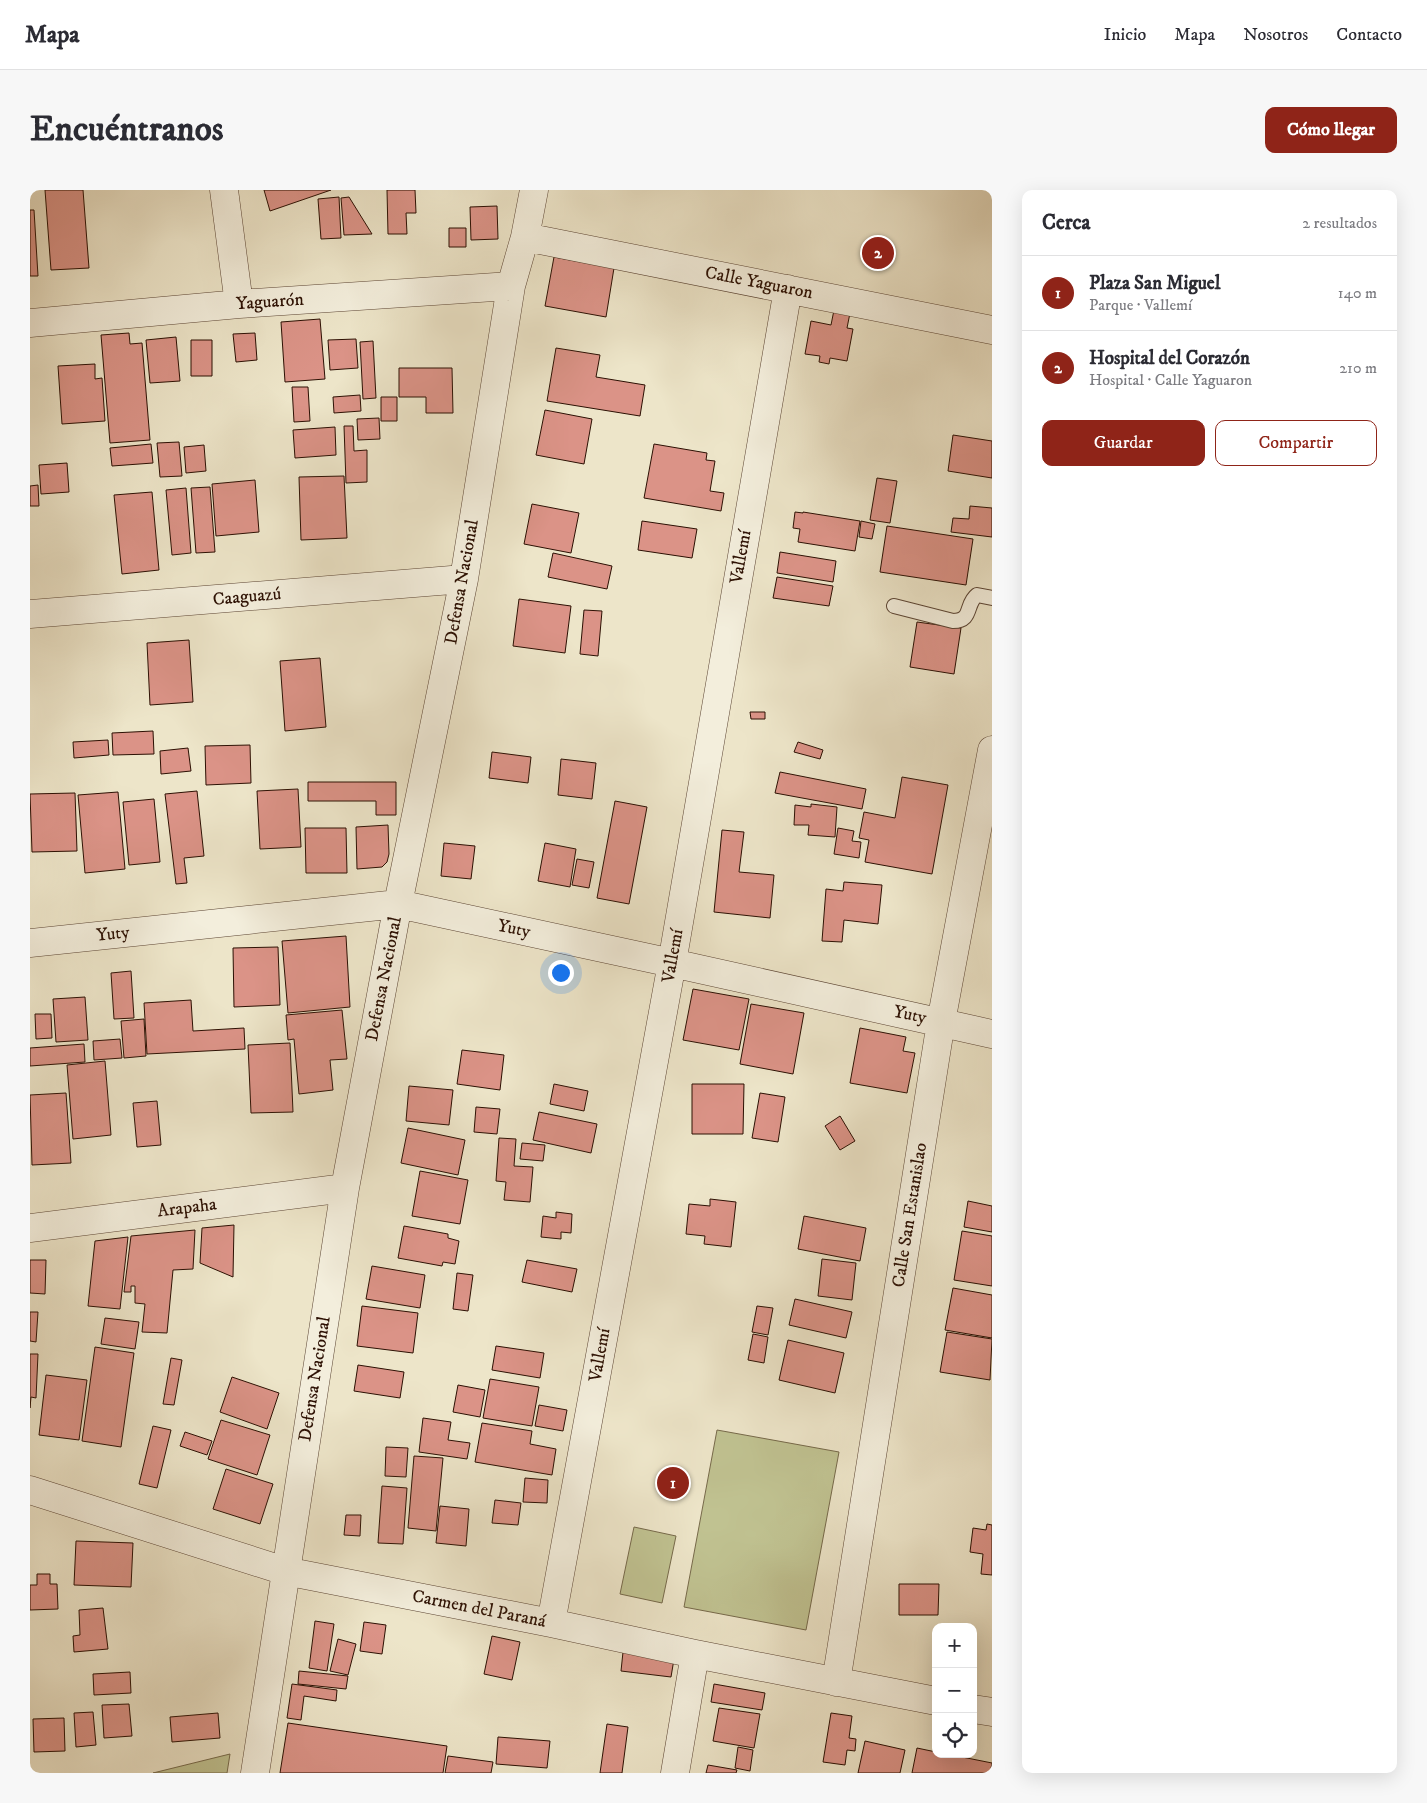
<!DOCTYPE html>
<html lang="es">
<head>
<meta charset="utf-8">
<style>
  :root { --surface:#fff; --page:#f7f7f7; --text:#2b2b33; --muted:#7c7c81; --line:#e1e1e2; --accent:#8f2418 }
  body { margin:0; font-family:"IM FELL DW Pica",serif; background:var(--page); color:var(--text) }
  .controls { position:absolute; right:15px; bottom:15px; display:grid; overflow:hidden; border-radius:10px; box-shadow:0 5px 20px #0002 }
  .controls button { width:45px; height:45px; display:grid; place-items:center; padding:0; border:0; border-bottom:1px solid var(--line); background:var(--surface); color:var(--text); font:25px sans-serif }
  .you { position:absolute; left:530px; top:782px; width:18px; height:18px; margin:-12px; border:4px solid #fff; border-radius:50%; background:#1a73e8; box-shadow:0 0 0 8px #1a73e833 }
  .badge { display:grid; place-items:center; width:32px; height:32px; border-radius:50%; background:var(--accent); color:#fff; font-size:16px; font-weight:700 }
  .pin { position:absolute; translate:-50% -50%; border:2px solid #fff; box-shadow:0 1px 5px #0006 }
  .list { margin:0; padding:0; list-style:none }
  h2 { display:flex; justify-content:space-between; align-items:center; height:65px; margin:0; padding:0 20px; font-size:21px }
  h2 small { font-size:16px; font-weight:400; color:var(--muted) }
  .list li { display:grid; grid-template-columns:32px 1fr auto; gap:15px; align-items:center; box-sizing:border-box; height:75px; padding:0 20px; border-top:1px solid var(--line) }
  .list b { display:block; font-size:19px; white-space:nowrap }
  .list p { margin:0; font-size:16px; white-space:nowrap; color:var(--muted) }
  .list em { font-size:16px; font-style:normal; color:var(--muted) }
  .actions { display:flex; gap:10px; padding:15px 20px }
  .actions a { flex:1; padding:11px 0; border:1px solid var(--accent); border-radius:10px; text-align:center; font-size:18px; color:var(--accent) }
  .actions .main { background:var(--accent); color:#fff }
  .icon { flex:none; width:28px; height:28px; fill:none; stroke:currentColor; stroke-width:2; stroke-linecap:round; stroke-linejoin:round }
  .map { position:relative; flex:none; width:962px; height:1583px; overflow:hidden; border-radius:10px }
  header { display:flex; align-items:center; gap:30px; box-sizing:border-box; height:70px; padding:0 25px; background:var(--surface); border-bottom:1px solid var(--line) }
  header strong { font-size:24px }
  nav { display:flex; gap:28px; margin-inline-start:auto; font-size:18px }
  .intro { display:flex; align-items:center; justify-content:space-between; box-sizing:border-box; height:120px; padding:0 30px }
  h1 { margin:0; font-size:35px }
  .button { padding:12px 22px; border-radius:10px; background:var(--accent); color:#fff; font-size:18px; font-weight:700 }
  main { display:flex; gap:30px; padding:0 30px }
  aside { flex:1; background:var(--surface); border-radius:10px; box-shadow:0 5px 20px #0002 }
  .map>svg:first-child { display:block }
</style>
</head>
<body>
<header>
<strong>Mapa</strong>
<nav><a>Inicio</a><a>Mapa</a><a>Nosotros</a><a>Contacto</a></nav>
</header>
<div class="intro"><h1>Encuéntranos</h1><a class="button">Cómo llegar</a></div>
<main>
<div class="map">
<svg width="962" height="1583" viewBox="0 0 962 1583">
  <rect width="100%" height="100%" fill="#ede5c9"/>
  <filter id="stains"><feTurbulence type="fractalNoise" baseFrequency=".004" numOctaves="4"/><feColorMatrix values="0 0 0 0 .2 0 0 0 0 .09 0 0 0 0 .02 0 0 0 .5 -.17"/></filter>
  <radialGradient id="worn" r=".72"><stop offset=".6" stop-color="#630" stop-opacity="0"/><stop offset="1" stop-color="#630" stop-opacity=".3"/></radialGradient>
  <!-- green -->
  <path fill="#c0c291" stroke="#76694a" d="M687 1240 809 1262 776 1440 654 1417Z
    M604 1337 646 1346 632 1413 590 1404Z
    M200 1564 197 1583H123Z"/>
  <!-- building -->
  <path fill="#db9387" stroke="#2c1003" d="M15 0H53L59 78 21 80Z
    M234 0H301L240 21Z
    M357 0H385L386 23H376L377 44H358Z
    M309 7 311 48 291 49 288 9Z
    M319 7 342 44 314 45 311 8Z
    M467 16 468 49 441 50 440 17Z
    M0 20H4L8 86H0Z
    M419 38H436V57H419Z
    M524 67 584 78 576 127 515 116Z
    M804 120 820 123 817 138 823 139 817 171 800 168 799 174 789 172 790 166 775 164 781 131 801 135Z
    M290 129 295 189 255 192 251 132Z
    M99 143 100 154 112 153 120 250 80 253 71 145Z
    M225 143 227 170 206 172 203 144Z
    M146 147 150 191 120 193 116 150Z
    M326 149 328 178 300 180 298 150Z
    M161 150H182V186H161Z
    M343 151 346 208 333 209 330 152Z
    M526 158 570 165 566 187 615 195 610 226 517 211Z
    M65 174V189L72 188 75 231 32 234 28 176Z
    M369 178H422L423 223H396V207H369Z
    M262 197H278L280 231 264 232Z
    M330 205 331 221 304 223 303 207Z
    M351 207H367V231H351Z
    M515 220 562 229 554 274 506 265Z
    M349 228 350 249 328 250 327 229Z
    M314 236H323L324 261 337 260V292L316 293Z
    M305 237 306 265 265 268 263 240Z
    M923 245 962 251V288L918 281Z
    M149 252 152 286 130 287 127 253Z
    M121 254 123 273 82 276 80 258Z
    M624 254 677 263 676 270 685 271 680 301 694 303 691 321 614 308Z
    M174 255 176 281 156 283 154 257Z
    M37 273 39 302 11 304 9 275Z
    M314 286 317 348 271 350 269 287Z
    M847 288 867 291 860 333 840 330Z
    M225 290 229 342 186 346 182 294Z
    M8 295 9 316H0V296Z
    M180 297 185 362 166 363 161 298Z
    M156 298 161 363 142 365 136 300Z
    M122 302 129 380 92 384 84 305Z
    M502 314 549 323 541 363 494 354Z
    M940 316 962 318V347L921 342 923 328 939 329Z
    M765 322 773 323V322L830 331 825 361 768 352 770 339 763 338Z
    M612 331 667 339 662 368 608 360Z
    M831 331 845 334 842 349 829 347Z
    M857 336 943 349 936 395 850 382Z
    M750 362 806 371 803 392 747 383Z
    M523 363 582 376 577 399 518 387Z
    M747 387 803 396 799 416 743 408Z
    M489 409 541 416 535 463 483 456Z
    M554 420 572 421 568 466 550 464Z
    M887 432 931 438 924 484 880 477Z
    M159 450 163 512 120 515 117 453Z
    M290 468 296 537 255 541 250 471Z
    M720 522H735V529H721Z
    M123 541 124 564 83 565 82 543Z
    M78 550 79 565 44 568 43 552Z
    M768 552 793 560 790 569 764 562Z
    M220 555 221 593 176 595 175 556Z
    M158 558 161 581 131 584 130 561Z
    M462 562 501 567 498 593 459 588Z
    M531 569 566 573 562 609 528 605Z
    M750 582 836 599 832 619 745 603Z
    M872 587 918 595 902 684 835 672 839 650 829 648 834 622 865 628Z
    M278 592H366V625H346V611H278Z
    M268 599 271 657 230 659 227 601Z
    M167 601 174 666 154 668 157 693 146 694 135 604Z
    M88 602 95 679 55 683 48 605Z
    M45 603 47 661 2 662 0 604Z
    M124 609 130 672 99 675 93 612Z
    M585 611 617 617 599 714 567 708Z
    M781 614 807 617 805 647 778 645 779 635H764L765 615 781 617Z
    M358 635 359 664 357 672 352 677 327 679 326 637Z
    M275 638H316L317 683H276Z
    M808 638 824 641 822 651 831 652 829 668 804 664Z
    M692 640 714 642 709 682 744 685 740 728 684 722Z
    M414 653 445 656 441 689 411 686Z
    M515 653 546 659 540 697 508 691Z
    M547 669 564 672 559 698 542 695Z
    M814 692 852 695 848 734 814 730 812 752 792 751 796 699 813 701Z
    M316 746 320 817 258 823 252 751Z
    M248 757 250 815 204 817 203 758Z
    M101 781 104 828 84 829 81 783Z
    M663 799 719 809 709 860 653 850Z
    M55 807 58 850 26 852 23 809Z
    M161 810 163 841 214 838 215 859 117 864 114 813Z
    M721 814 774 823 763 884 710 874Z
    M312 820 317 869 300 870 303 900 269 904 264 849 258 850 256 825Z
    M5 824H21L22 848 6 849Z
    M114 829 116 866 94 868 91 831Z
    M830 838 876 847 873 861 885 863 877 903 820 893Z
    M90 849 92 868 64 870 63 851Z
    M260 853 263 922 221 923 218 855Z
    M54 854 55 872 0 876V858Z
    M432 860 474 865 470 900 427 894Z
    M75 871 81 945 43 949 37 875Z
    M524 894 558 901 554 921 520 914Z
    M662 894H714L713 944H662Z
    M379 896 423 900 419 935 376 931Z
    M36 903 41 973 2 975 0 905Z
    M730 903 755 907 748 952 722 948Z
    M127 911 131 955 107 957 103 913Z
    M446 917 470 919 467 944 444 942Z
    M509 922 567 934 561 963 503 950Z
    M810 926 825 951 810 960 795 936Z
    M378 938 435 950 428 985 371 973Z
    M469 948 486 949 484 976 503 977 500 1012 474 1010 476 992 466 991Z
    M492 953 515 955 513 971 490 969Z
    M390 981 438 990 430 1034 382 1026Z
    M680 1009 706 1012 701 1057 674 1054 675 1046 656 1044 659 1014 680 1016Z
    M938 1011 962 1016V1042L934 1037Z
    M526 1022 542 1024 541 1043 531 1042V1049L511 1047 513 1026 526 1028Z
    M774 1026 836 1038 830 1071 768 1059Z
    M204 1035 203 1087 170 1073 172 1038Z
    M374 1036 418 1044V1048L429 1051 425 1074 413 1072 412 1076 368 1068Z
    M165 1040 163 1079 143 1080 137 1143 112 1142 115 1114 105 1113V1096H101V1102H94L101 1046Z
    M932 1041 962 1046V1096L924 1090Z
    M98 1047 90 1119 58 1116 65 1051Z
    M792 1069 826 1073 822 1110 788 1106Z
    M0 1070H16L15 1104 0 1103Z
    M497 1070 547 1079 542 1102 492 1092Z
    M342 1076 395 1085 390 1118 336 1109Z
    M427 1083 443 1085 438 1121 423 1119Z
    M923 1098 962 1105V1148L915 1140Z
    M765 1109 822 1122 816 1148 759 1135Z
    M332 1116 388 1123 383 1163 327 1156Z
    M727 1116 743 1118 738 1145 722 1142Z
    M0 1122H8L6 1152 0 1151Z
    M75 1128 109 1132 105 1159 71 1154Z
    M917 1142 962 1149 960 1190 910 1182Z
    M723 1144 738 1147 734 1173 718 1170Z
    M758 1150 814 1163 805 1203 749 1190Z
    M466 1156 514 1163 510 1188 462 1180Z
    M65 1157 104 1163 91 1257 52 1251Z
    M0 1164H8L6 1208 1 1207 0 1218Z
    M141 1168 152 1170 144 1215 133 1214Z
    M328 1175 374 1182 370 1208 324 1201Z
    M16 1185 57 1190 49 1250 9 1245Z
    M202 1187 249 1203 237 1239 190 1222Z
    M460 1189 509 1197 502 1236 453 1228Z
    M428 1195 455 1200 450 1227 423 1222Z
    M509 1215 537 1220 533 1241 505 1236Z
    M393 1228 421 1232 418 1250 440 1253 437 1269 389 1262Z
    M191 1230 240 1245 227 1285 178 1269Z
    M452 1233 502 1241 500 1254 526 1259 522 1285 445 1272Z
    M123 1236 141 1240 127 1298 109 1294Z
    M155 1242 182 1251 177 1265 150 1256Z
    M356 1257 378 1258 376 1287 355 1286Z
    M384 1266 413 1268 406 1341 378 1338Z
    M196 1279 243 1294 230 1334 183 1319Z
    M495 1288 518 1290 517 1313 493 1312Z
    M352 1296 377 1298 373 1354 348 1353Z
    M465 1310 491 1313 488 1335 462 1333Z
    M410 1316 439 1319 436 1356 406 1353Z
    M316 1325H331L330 1346 314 1345Z
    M957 1334 962 1335V1385L951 1384 953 1364 940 1362 943 1338 956 1340Z
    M46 1351 103 1353 101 1397 44 1395Z
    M7 1384H20V1394H27L28 1419 0 1420V1395H7Z
    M869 1394H909L908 1425H869Z
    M73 1418 78 1459 44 1462 43 1446 50 1445 49 1420Z
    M285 1431 304 1434 297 1481 279 1478Z
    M334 1432 356 1435 352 1464 330 1461Z
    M462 1446 490 1452 482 1490 454 1484Z
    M308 1449 326 1454 318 1485 300 1481Z
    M593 1462 644 1469 641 1487 591 1481Z
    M269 1481 318 1486 316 1499 268 1494Z
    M100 1482 101 1503 64 1505 63 1484Z
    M262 1494 307 1500 306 1511 274 1506 271 1530 257 1528Z
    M684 1494 735 1503 732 1520 681 1512Z
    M99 1514 102 1546 74 1548 72 1515Z
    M689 1518 730 1524 724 1558 683 1551Z
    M63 1522 66 1555 46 1557 44 1523Z
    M188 1523 190 1548 142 1552 140 1527Z
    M801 1523 822 1526 819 1548 826 1549 825 1561 817 1560 815 1575 793 1572Z
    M34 1528 35 1561 4 1562 3 1529Z
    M258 1533 417 1556 413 1583H250Z
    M577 1534 598 1537 592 1583H570Z
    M468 1547 520 1551 517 1578 466 1574Z
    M835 1551 875 1560 870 1583H828Z
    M708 1557 723 1560 720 1581 705 1578Z
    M887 1558 906 1562V1564H917L962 1573 960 1583H882Z
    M418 1566 463 1572 461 1583H415Z
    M678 1575 707 1580 706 1583H676Z"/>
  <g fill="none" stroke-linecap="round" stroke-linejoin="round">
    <defs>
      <path id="lane" d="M864 416 923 431C943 431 935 414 947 405L962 408"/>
      <path id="street" d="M194 0 209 114
        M495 47 962 140
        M0 133 209 114 481 96
        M0 424 434 389
        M0 753 368 714 642 773 962 844
        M0 1038 315 998
        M0 1300 255 1381 521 1433 665 1464 906 1511
        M521 1433 642 773 758 99
        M806 1492 911 832 962 560
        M943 1519 962 1522
        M225 1583 315 998 368 714 434 389 481 96 495 47 504 0
        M645 1583 665 1464"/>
    </defs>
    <!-- lane casing -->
    <use href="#lane" stroke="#5c4534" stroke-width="16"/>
    <!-- street casing -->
    <use href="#street" stroke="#5c4534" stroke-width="29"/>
    <!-- lane -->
    <use href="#lane" stroke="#f3eedc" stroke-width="14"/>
    <!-- street -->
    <use href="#street" stroke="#f3eedc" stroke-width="28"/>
  </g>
  <g text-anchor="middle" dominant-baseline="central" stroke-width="5" stroke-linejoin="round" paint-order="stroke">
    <!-- street labels -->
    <g font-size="18" fill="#2c1003" stroke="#f3eedc">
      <text transform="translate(729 93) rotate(11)">Calle Yaguaron</text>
      <text transform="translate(240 112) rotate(-4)">Yaguarón</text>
      <text transform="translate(711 367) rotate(-80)">Vallemí</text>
      <text transform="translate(432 392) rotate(-80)">Defensa Nacional</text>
      <text transform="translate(217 407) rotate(-5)">Caaguazú</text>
      <text transform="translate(484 739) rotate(12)">Yuty</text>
      <text transform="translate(83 744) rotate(-6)">Yuty</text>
      <text transform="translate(643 766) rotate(-80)">Vallemí</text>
      <text transform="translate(354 789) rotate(-79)">Defensa Nacional</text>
      <text transform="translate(880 825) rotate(12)">Yuty</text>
      <text transform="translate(157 1018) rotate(-7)">Arapaha</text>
      <text transform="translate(880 1025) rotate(-81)">Calle San Estanislao</text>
      <text transform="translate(570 1165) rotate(-80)">Vallemí</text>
      <text transform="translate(285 1189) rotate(-81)">Defensa Nacional</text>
      <text transform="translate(449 1419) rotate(11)">Carmen del Paraná</text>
    </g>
  </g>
  <rect width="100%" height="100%" filter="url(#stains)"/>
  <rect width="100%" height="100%" fill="url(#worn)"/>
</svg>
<div class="controls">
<button>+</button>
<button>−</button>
<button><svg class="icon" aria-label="locate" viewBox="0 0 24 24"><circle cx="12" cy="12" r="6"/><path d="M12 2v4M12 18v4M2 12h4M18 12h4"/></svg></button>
</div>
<div class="you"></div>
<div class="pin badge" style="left:643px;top:1293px">1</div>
<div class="pin badge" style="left:848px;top:63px">2</div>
</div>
<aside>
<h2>Cerca<small>2 resultados</small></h2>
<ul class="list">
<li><span class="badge">1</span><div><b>Plaza San Miguel</b><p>Parque · Vallemí</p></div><em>140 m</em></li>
<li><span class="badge">2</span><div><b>Hospital del Corazón</b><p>Hospital · Calle Yaguaron</p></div><em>210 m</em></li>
</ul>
<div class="actions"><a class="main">Guardar</a><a>Compartir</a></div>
</aside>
</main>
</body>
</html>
